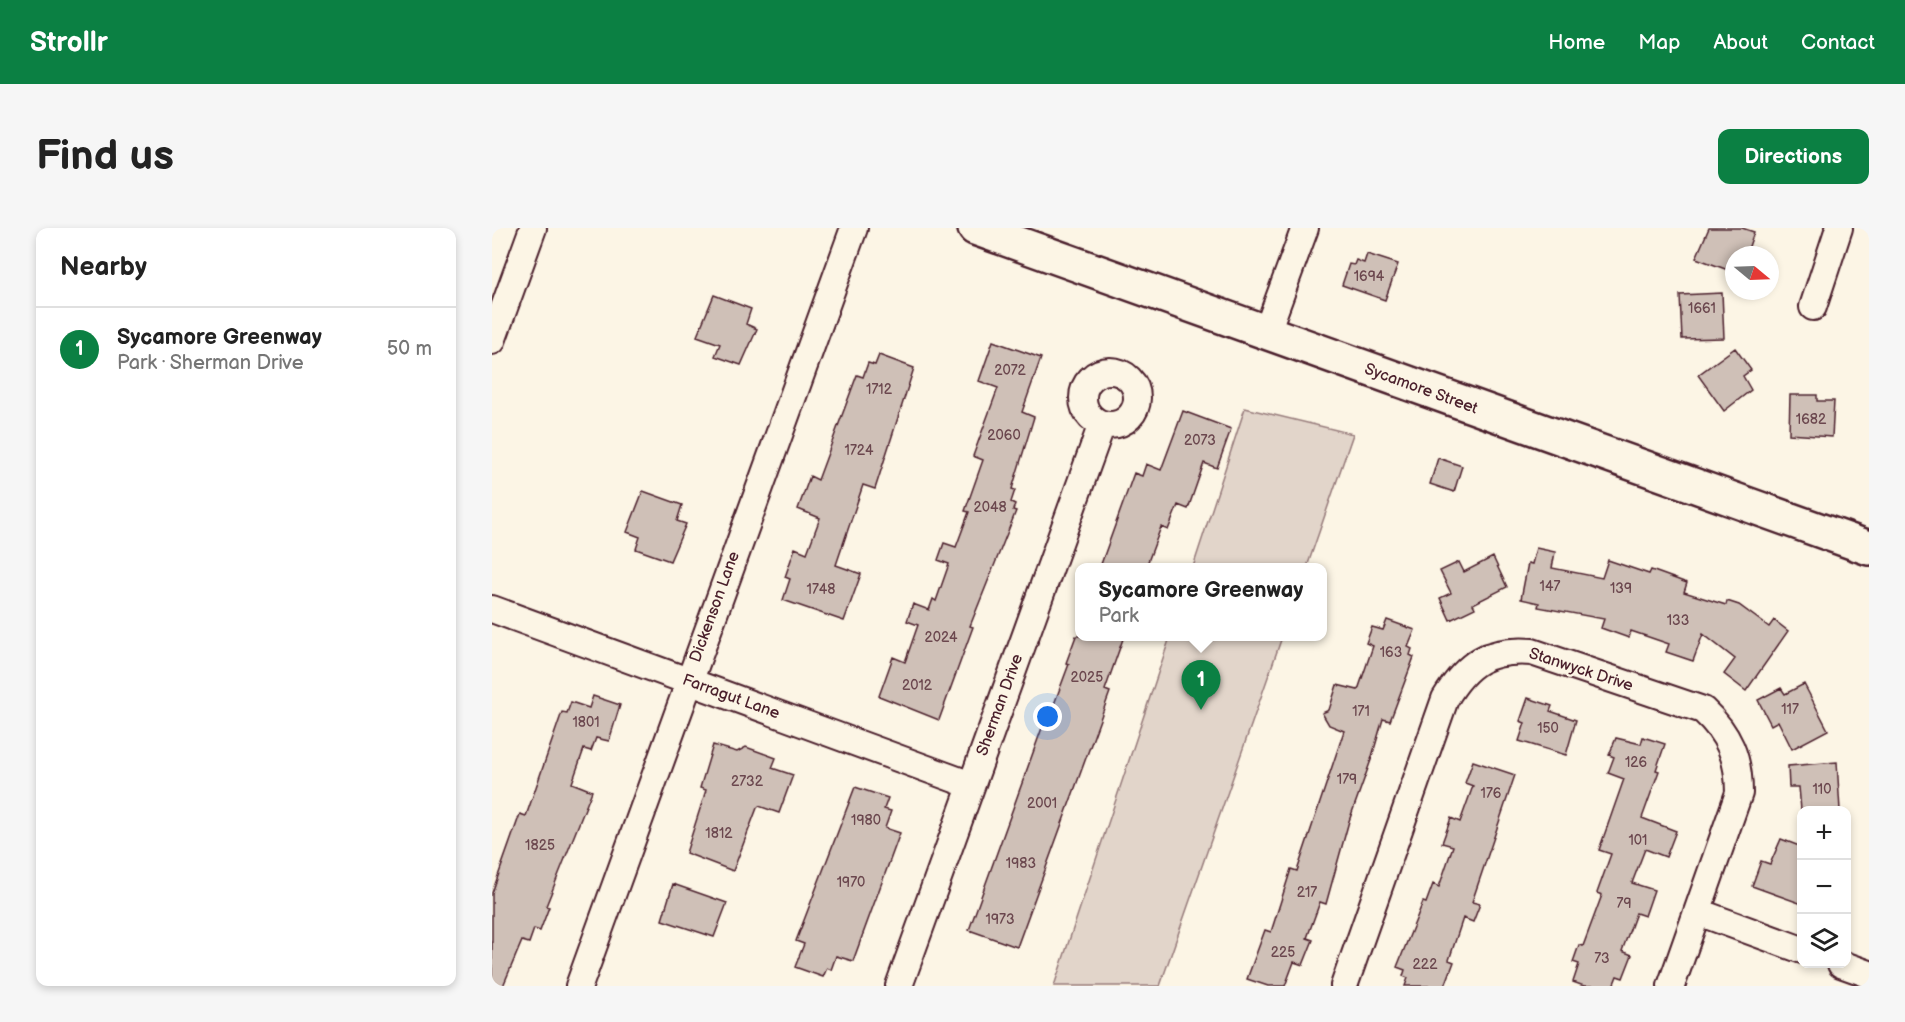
<!DOCTYPE html>
<html lang="en">
<head>
<meta charset="utf-8">
<style>
  :root { --surface:#fff; --page:#f6f6f6; --text:#222; --muted:#767676; --line:#e0e0e0; --accent:#0b8043 }
  body { margin:0; font-family:"Balsamiq Sans",sans-serif; background:var(--page); color:var(--text) }
  .controls { position:absolute; right:18px; bottom:18px; display:grid; overflow:hidden; border-radius:12px; box-shadow:0 3px 9px #0003 }
  .controls button { width:54px; height:54px; display:grid; place-items:center; padding:0; border:0; border-bottom:2px solid var(--line); background:var(--surface); color:var(--text); font:30px sans-serif }
  .compass { position:absolute; left:1233px; top:18px; width:54px; height:54px; border-radius:50%; background:var(--surface); box-shadow:0 3px 9px #0003; rotate:109deg }
  .you { position:absolute; left:556px; top:489px; width:21px; height:21px; margin:-15px; border:4px solid #fff; border-radius:50%; background:#1a73e8; box-shadow:0 0 0 9px #1a73e833 }
  .badge { display:grid; place-items:center; width:39px; height:39px; border-radius:50%; background:var(--accent); color:#fff; font-size:20px; font-weight:700 }
  .pin { position:absolute; translate:-50% -50px; filter:drop-shadow(0 2px 3px #0008) }
  .pin::after { content:''; position:absolute; top:32px; width:21px; height:18px; background:inherit; clip-path:polygon(0 0,100% 0,50% 100%) }
  .popup { position:absolute; left:583px; top:335px; width:252px; height:78px; box-sizing:border-box; display:grid; place-content:center; border-radius:12px; background:var(--surface); filter:drop-shadow(0 2px 4px #0005); font-size:20px; white-space:nowrap; color:var(--muted) }
  .popup b { font-size:22px; color:var(--text) }
  .popup::after { content:''; position:absolute; left:50%; top:100%; margin-left:-12px; border:12px solid transparent; border-top-color:var(--surface) }
  .list { margin:0; padding:0; list-style:none }
  h2 { display:flex; justify-content:space-between; align-items:center; height:78px; margin:0; padding:0 24px; font-size:26px }
  h2 small { font-size:20px; font-weight:400; color:var(--muted) }
  .list li { display:grid; grid-template-columns:39px 1fr auto; gap:18px; align-items:center; box-sizing:border-box; height:84px; padding:0 24px; border-top:2px solid var(--line) }
  .list b { display:block; font-size:22px; white-space:nowrap }
  .list p { margin:0; font-size:20px; white-space:nowrap; color:var(--muted) }
  .list em { font-size:20px; font-style:normal; color:var(--muted) }
  .icon { flex:none; width:33px; height:33px; fill:none; stroke:currentColor; stroke-width:2; stroke-linecap:round; stroke-linejoin:round }
  .map { position:relative; flex:none; width:1377px; height:758px; overflow:hidden; border-radius:12px }
  header { display:flex; align-items:center; gap:36px; box-sizing:border-box; height:84px; padding:0 30px; background:var(--accent); color:#fff }
  header strong { font-size:28px }
  nav { display:flex; gap:33px; margin-inline-start:auto; font-size:21px }
  .intro { display:flex; align-items:center; justify-content:space-between; box-sizing:border-box; height:144px; padding:0 36px }
  h1 { margin:0; font-size:42px }
  .button { padding:15px 27px; border-radius:12px; background:var(--accent); color:#fff; font-size:21px; font-weight:700 }
  main { display:flex; gap:36px; padding:0 36px }
  aside { flex:1; background:var(--surface); border-radius:12px; box-shadow:0 3px 9px #0003 }
  .map>svg:first-child { display:block }
</style>
</head>
<body>
<header>
<strong>Strollr</strong>
<nav><a>Home</a><a>Map</a><a>About</a><a>Contact</a></nav>
</header>
<div class="intro"><h1>Find us</h1><a class="button">Directions</a></div>
<main>
<aside>
<h2>Nearby<small></small></h2>
<ul class="list">
<li><span class="badge">1</span><div><b>Sycamore Greenway</b><p>Park · Sherman Drive</p></div><em>50 m</em></li>
</ul>
</aside>
<div class="map">
<svg width="1377" height="758" viewBox="0 0 1377 758">
  <rect width="100%" height="100%" fill="#fcf5e5"/>
  <filter id="ink" filterUnits="userSpaceOnUse"><feTurbulence type="fractalNoise" baseFrequency=".0167" numOctaves="2"/><feDisplacementMap in="SourceGraphic" scale="12" xChannelSelector="R" yChannelSelector="G"/><feConvolveMatrix kernelMatrix="1 2 1 2 8 2 1 2 1" color-interpolation-filters="sRGB"/></filter>
  <g filter="url(#ink)">
    <!-- green -->
    <path fill="#e2d5ca" stroke="#967a7a" stroke-width="1.5" d="M753 180 861 206 815 339H701Z
      M678 409H790L668 758H562Z"/>
    <!-- building -->
    <path fill="#cfc0b7" stroke="#4a1f2b" stroke-width="1.5" d="M1217 0H1250L1262 4 1254 27H1242L1236 42 1204 30Z
      M875 26 906 36 893 72 850 57 857 36 862 37 864 32 872 35Z
      M1230 65 1232 110 1190 111 1188 67Z
      M222 67 259 81 254 96 265 101 249 137 223 128 228 116 205 108Z
      M501 113 549 130 530 184 542 189 520 261 523 262 519 274 523 276 521 282 524 283 478 398 481 399 447 492 387 468 401 429 413 434 426 397 415 393 421 376 437 382 441 371 444 373 457 336 446 332 452 315 464 319 477 284 473 283 491 232 481 228 506 160 487 153Z
      M1243 120 1259 142 1251 148 1259 162 1232 183 1206 147Z
      M387 127 422 140 383 261 371 257 344 337 369 346 352 393 291 372 298 351 293 349 303 320 315 325 328 290 306 281 318 248 326 252 365 147 371 149 376 135 383 137Z
      M1298 167H1325V173H1342L1340 209 1297 206Z
      M691 183 739 201 725 240 712 235 696 281 686 277 676 302 669 299 654 339H608L642 245 650 248 654 236 669 242Z
      M946 230 970 238 962 264 938 256Z
      M151 263 190 277 185 293 194 296 178 333 144 321 148 309 135 304Z
      M1044 320 1063 324 1060 340 1110 350 1116 332 1157 346 1159 342 1195 355 1192 364 1234 377 1235 373 1247 377 1277 399 1282 392 1296 403 1254 463 1232 446 1243 431 1211 406 1201 433 1174 424 1177 416 1139 403 1137 410 1109 400 1112 391 1046 379 1047 375 1029 371 1036 335 1040 336Z
      M1001 329 1015 359 981 376 983 380 958 392 948 370 959 365 948 343 967 334 972 344Z
      M895 392 923 402 916 419 920 421 918 427 922 429 898 493 891 491 879 532 857 593 834 676 828 674 815 710 821 712 811 737 802 734 793 758H776L755 751 773 702 779 704 799 641 805 643 852 503 837 497 830 485 837 482 845 457 866 462 881 418 874 415 880 399 891 402Z
      M584 408H632L613 462 618 464 525 719 477 702 555 486 558 487 577 436 574 435Z
      M1312 456 1336 502 1300 521 1286 493 1279 497 1266 472 1289 460 1293 466Z
      M101 468 128 477 117 513 104 510 99 523 92 521 80 555 100 563 54 678 57 679 48 703 42 701 37 715 30 713 11 758H0V665L28 586 34 588 70 484 75 485 79 474 97 480Z
      M1036 470 1060 478 1058 483 1084 492 1074 527 1027 513 1033 495 1028 493Z
      M1151 509 1173 516 1164 542 1167 543 1150 590 1184 603 1174 629 1153 621 1140 655 1162 662 1153 688 1144 685 1130 723 1140 727 1131 750 1125 748 1121 758H1092L1081 754 1087 736 1081 734 1087 717 1091 718 1110 667 1105 665 1119 626 1107 622 1132 551 1116 545 1122 529 1117 527 1124 510 1149 516Z
      M221 517 245 524 254 519 284 530 280 540 301 547 287 585 267 578 265 580 241 643 194 625 214 562 208 560Z
      M981 533 1023 547 980 674 988 676 981 694 971 690 957 732 962 734 953 758H913L916 750 911 748 913 742 905 739 931 674 934 675 941 656 947 659 961 618 950 615 959 590 968 594 981 558 973 555Z
      M1345 534 1348 582H1309L1307 559H1297L1296 538Z
      M363 559 396 570 392 581 399 583 393 600 408 605 361 733 344 728 339 742 335 740 331 749 303 739 312 716 304 713Z
      M1289 611 1310 619V676L1260 658 1269 633 1278 636Z
      M181 656 235 675 222 709 170 692Z"/>
    <g fill="none" stroke-linecap="round" stroke-linejoin="round">
      <defs>
        <path id="street" d="M1321 79 1347 0
          M774 106 813 0
          M0 113 41 0
          M591 170a27 27 0 1 1 54 0a27 27 0 1 1-54 0Z
          M0 381 479 557
          M1206 684 1310 722
          M1349 736 1377 746
          M87 758 362 0
          M407 758 610 196
          M852 758 953 471C975 434 996 421 1040 424L1211 482C1237 506 1247 530 1247 565L1179 758"/>
        <path id="secondary" d="M483 0 1377 320"/>
      </defs>
      <!-- street casing -->
      <use href="#street" stroke="#4a1f2b" stroke-width="30"/>
      <!-- secondary casing -->
      <use href="#secondary" stroke="#4a1f2b" stroke-width="38"/>
      <!-- street -->
      <use href="#street" stroke="#fcf5e5" stroke-width="26"/>
      <!-- secondary -->
      <use href="#secondary" stroke="#fcf5e5" stroke-width="33"/>
    </g>
  </g>
  <g text-anchor="middle" dominant-baseline="central" stroke-width="4.5" stroke-linejoin="round" paint-order="stroke">
    <!-- number labels -->
    <g font-size="14" fill="#6b474e">
      <text x="877" y="48">1694</text>
      <text x="1210" y="80">1661</text>
      <text x="518" y="142">2072</text>
      <text x="387" y="161">1712</text>
      <text x="1319" y="191">1682</text>
      <text x="512" y="207">2060</text>
      <text x="708" y="212">2073</text>
      <text x="367" y="222">1724</text>
      <text x="498" y="279">2048</text>
      <text x="1058" y="358">147</text>
      <text x="1129" y="360">139</text>
      <text x="329" y="361">1748</text>
      <text x="1186" y="392">133</text>
      <text x="449" y="409">2024</text>
      <text x="899" y="424">163</text>
      <text x="595" y="449">2025</text>
      <text x="425" y="457">2012</text>
      <text x="1298" y="481">117</text>
      <text x="869" y="483">171</text>
      <text x="94" y="494">1801</text>
      <text x="1056" y="500">150</text>
      <text x="1144" y="534">126</text>
      <text x="855" y="551">179</text>
      <text x="255" y="553">2732</text>
      <text x="1330" y="561">110</text>
      <text x="999" y="565">176</text>
      <text x="550" y="575">2001</text>
      <text x="374" y="592">1980</text>
      <text x="227" y="605">1812</text>
      <text x="1146" y="612">101</text>
      <text x="48" y="617">1825</text>
      <text x="529" y="635">1983</text>
      <text x="359" y="654">1970</text>
      <text x="815" y="664">217</text>
      <text x="1132" y="675">79</text>
      <text x="508" y="691">1973</text>
      <text x="791" y="724">225</text>
      <text x="1110" y="730">73</text>
      <text x="933" y="736">222</text>
    </g>
    <!-- street labels -->
    <g font-size="16" fill="#4a1f2b" stroke="#fcf5e5">
      <text transform="translate(929 161) rotate(20)">Sycamore Street</text>
      <text transform="translate(223 379) rotate(-70)">Dickenson Lane</text>
      <text transform="translate(1089 442) rotate(18)">Stanwyck Drive</text>
      <text transform="translate(239 469) rotate(20)">Farragut Lane</text>
      <text transform="translate(508 477) rotate(-70)">Sherman Drive</text>
    </g>
  </g>
</svg>
<div class="controls">
<button>+</button>
<button>−</button>
<button><svg class="icon" aria-label="layers" viewBox="0 0 24 24"><path d="M12 4l9 5-9 5-9-5zM3 14l9 5 9-5"/></svg></button>
</div>
<svg class="compass" viewBox="-18 -18 36 36"><path d="M0-13l5 13h-10z" fill="#e53935"/><path d="M0 13l5-13h-10z" fill="#767676"/></svg>
<div class="you"></div>
<div class="pin badge" style="left:709px;top:482px">1</div>
<div class="popup"><b>Sycamore Greenway</b>Park</div>
</div>
</main>
</body>
</html>
